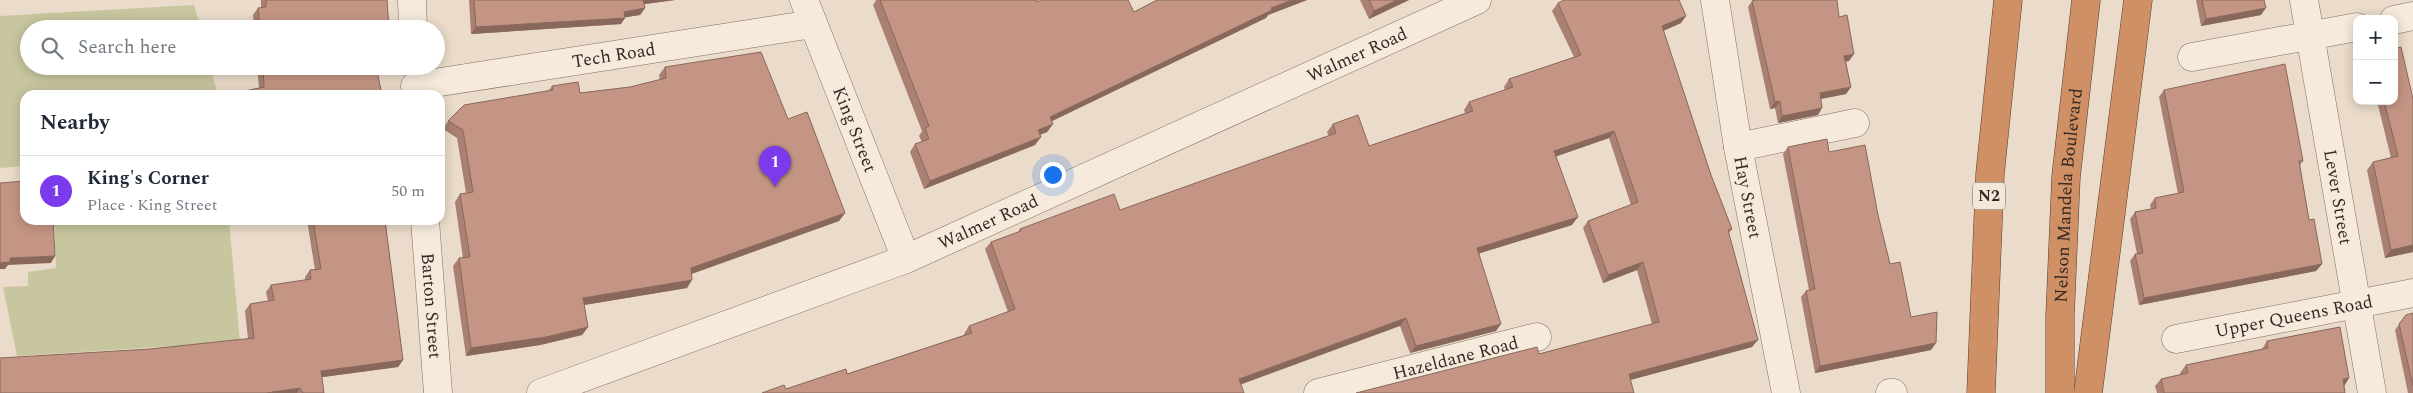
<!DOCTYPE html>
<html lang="en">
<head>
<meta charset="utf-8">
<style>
  :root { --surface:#fff; --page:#f6f6f7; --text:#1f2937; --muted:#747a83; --line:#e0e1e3; --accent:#7c3aed }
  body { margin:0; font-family:Spectral,serif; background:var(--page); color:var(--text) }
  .controls { position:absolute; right:15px; top:15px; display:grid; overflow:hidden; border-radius:10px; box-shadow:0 2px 12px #0003 }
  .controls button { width:45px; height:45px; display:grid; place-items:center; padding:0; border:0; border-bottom:1px solid var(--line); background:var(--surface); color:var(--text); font:25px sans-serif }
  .you { position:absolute; left:1052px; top:174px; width:18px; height:18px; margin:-12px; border:4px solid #fff; border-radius:50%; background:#1a73e8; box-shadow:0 0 0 8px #1a73e833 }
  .badge { display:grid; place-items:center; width:32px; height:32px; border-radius:50%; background:var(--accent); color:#fff; font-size:16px; font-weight:700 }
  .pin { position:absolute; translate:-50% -41px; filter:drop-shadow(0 1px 2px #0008) }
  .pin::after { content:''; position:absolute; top:26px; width:18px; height:15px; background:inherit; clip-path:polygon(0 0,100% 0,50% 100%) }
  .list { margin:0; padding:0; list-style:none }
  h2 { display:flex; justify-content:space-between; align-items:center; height:65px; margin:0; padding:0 20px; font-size:21px }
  h2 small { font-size:16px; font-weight:400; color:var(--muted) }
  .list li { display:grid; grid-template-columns:32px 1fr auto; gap:15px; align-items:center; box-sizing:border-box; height:70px; padding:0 20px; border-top:1px solid var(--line) }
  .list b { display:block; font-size:19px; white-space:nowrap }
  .list p { margin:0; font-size:16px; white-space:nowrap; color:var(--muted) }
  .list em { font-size:16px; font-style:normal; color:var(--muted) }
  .icon { flex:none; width:28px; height:28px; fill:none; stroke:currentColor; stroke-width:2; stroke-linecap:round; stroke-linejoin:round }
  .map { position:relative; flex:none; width:2413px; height:393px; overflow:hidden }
  .search { position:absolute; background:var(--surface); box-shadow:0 2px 12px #0003; left:20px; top:20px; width:425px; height:55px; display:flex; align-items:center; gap:12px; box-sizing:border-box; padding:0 18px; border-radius:28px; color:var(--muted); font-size:19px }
  .panel { position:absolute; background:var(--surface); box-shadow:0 2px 12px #0003; left:20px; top:90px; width:425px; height:135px; border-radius:15px }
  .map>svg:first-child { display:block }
</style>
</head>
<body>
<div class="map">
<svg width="2413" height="393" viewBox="0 0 2413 393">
  <rect width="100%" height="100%" fill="#eadbca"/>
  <!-- grass -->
  <path fill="#c7c69e" d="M194 5 201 29H29V66H210L218 95H25V166L0 168V16Z
    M54 220H229L240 342 17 356 3 287 28 286V272L56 268Z"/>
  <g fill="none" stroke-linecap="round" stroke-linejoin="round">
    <defs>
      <g id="minor">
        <path d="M412 0 413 29"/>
        <path id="s1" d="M804 0 906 259"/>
        <path id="s2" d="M1715 0 1738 147 1786 393"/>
        <path id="s3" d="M2304 0 2372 393"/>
        <path d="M2394 20 2413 16"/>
        <path d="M2192 57 2357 27"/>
        <path id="s4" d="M415 86 813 24"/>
        <path d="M1738 147 1855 123"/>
        <path id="s5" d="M425 220 438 393"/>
        <path id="s6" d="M2176 339 2413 293"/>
        <path id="s7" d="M541 393 906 259 1477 0"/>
        <path id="s8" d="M1318 393 1537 337"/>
        <path d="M1890 393H1893"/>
      </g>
      <g id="highway">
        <path d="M1981 393 1990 174 2008 0"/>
        <path id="s9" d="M2060 393V316L2066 177 2086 0"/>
        <path d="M2088 393 2138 0"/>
      </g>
    </defs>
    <!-- minor casing -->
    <use href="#minor" stroke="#856e60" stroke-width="29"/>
    <!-- highway casing -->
    <use href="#highway" stroke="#533d33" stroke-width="29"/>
    <!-- minor -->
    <use href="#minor" stroke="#f5eadc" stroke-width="28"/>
    <!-- highway -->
    <use href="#highway" stroke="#cf9065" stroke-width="28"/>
  </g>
  <!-- wall -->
  <path fill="#a98072" d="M261 0H387L389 29H254L253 15 258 8H261Z
    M469 0H675L644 4 645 8 640 15 625 17 621 24 471 34Z
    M876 0H1037V2L1134 12 1157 0H1307L1268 15 1266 18 1051 121 1053 124 1047 132 1040 135 1035 145 924 189 910 152 915 144 922 142 919 136 922 131 873 5Z
    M1360 0H1409L1369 19Z
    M2196 0H2264L2261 15 2201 26Z
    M1752 1 1839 17 1849 61H1846L1851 87 1846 94 1821 99 1818 115 1778 123 1775 108 1770 109 1748 7Z
    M1558 3 1681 23 1663 31 1711 175 1732 229 1729 233 1752 347 1630 380 1539 354 1652 324 1637 270 1603 283 1583 228 1588 221 1631 205 1609 138 1556 156 1572 225 1479 253 1496 331 1410 353 1400 326 786 389 847 374 964 335V334L969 326 1008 312 985 249 991 242 1018 232 1020 229 1120 210 1329 136 1327 132 1333 124 1369 146 1465 113 1464 110 1469 102 1505 90 1504 87 1509 79 1574 57 1552 11Z
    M257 66H376L382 95H229L230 94 259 88Z
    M665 67 788 119 845 213 839 221 692 274 687 288 584 305 588 327 582 335 540 345 466 356 453 266 459 258H463L455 202 460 194 466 193 457 138 443 129 448 121 549 90 552 86 580 93 630 87 660 80 659 75Z
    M2357 76V97L2353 83Z
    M2164 90 2303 161 2300 165 2309 220 2322 264 2316 271 2139 305 2130 261 2135 254H2137L2130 219 2135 212 2151 209 2150 205 2155 198 2178 194 2159 97Z
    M2413 99V252L2385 258 2367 170 2373 162 2391 158 2377 101H2394Z
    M1788 147 1829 152 1878 215 1890 264 1911 317 1931 350 1815 373 1801 297 1806 291 1809 290 1783 154Z
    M307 220H385L403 360 398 367 322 377 324 393H0L150 349 248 339 245 311 250 304 268 301 266 292 271 285 305 280V277L310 270H315Z
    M2413 313V393H2408L2395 330 2406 315Z
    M2267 341 2349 378 2344 386 2345 393H2157L2155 386 2161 379 2181 374 2180 373 2186 365 2262 349Z"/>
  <!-- shaded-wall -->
  <path fill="#89685c" d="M642 0H675L638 5Z
    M1292 0H1307L1268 15 1266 18 1044 125 1050 117 1271 8Z
    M1397 0H1409L1369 19 1374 11Z
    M645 8 640 15 621 18H625L621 24 471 34 476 27 624 12Z
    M2266 8 2261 15 2201 26 2206 19Z
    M1686 16 1681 23 1656 34 1662 26Z
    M1854 54 1849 61 1840 63 1844 56Z
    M1851 87 1846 94 1815 100 1820 93Z
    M1780 101 1775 108 1770 109 1775 102Z
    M2361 101H2374L2359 105Z
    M1822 108 1818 115 1778 123 1782 116Z
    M1053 124 1047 132 1032 138 1038 130Z
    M1614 131 1609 138 1549 159 1554 151Z
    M1041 137 1035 145 924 189 930 181Z
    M845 213 839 221 685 276 691 268Z
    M1578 217 1572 225 1471 256 1477 248Z
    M2413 245V252L2385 258 2391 250Z
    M55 256 51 263 8 265 5 269H0V263L10 258Z
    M1643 262 1637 270 1603 283 1608 275Z
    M2322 264 2316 271 2139 305 2144 298Z
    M692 280 687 288 578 306 583 298Z
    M1406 318 1400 326 1234 387 1239 379Z
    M1501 324 1496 331 1410 353 1416 346Z
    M588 327 582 335 540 345 466 356 471 348Z
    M1758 340 1752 347 1623 382 1629 374Z
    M1936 343 1931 350 1815 373 1820 366Z
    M403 360 398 367 316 378 321 371Z
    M2349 378 2344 386 2343 379Z
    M300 388 297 393H266Z"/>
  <!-- building -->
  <path fill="#c49584" stroke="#89685c" d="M266 0H387L389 29H260L258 8 266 7Z
    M474 0H643L645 8 624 12 625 18 476 27Z
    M880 0H1037V2L1041 0H1128L1134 12 1157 0H1292L1271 8 1272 10 1050 117 1053 124 1038 130 1041 137 930 181 915 144 929 139 925 128 929 126Z
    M1369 0H1397L1374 11Z
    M1564 0H1679L1686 16 1662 26 1711 175 1732 229 1728 230 1758 340 1629 374 1634 393H1356L1537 347 1539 354 1659 322 1643 262 1608 275 1588 221 1638 202 1614 131 1554 151 1578 217 1477 248 1501 324 1416 346 1406 318 1239 379 1244 393H762L784 385 786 389 846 369 847 374 972 333 969 326 1015 309 991 242 1021 231 1020 229 1114 194 1120 210 1336 133 1333 124 1358 115 1369 146 1473 111 1469 102 1513 87 1509 79 1581 55 1558 3Z
    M1756 0H1837L1839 17 1847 15 1854 54 1844 56 1851 87 1820 93 1822 108 1782 116 1780 101 1775 102 1752 1Z
    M2202 0H2264L2266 8 2206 19Z
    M2401 47 2413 99V245L2391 250 2373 162 2398 156 2384 101H2394V49Z
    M761 52 788 119 807 112 845 213 691 268 692 280 583 298 588 327 546 337 471 348 459 258 470 257 460 194 473 192 463 130 448 121 464 105 553 90 552 86 578 82 580 93 630 87 666 78 665 67Z
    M2285 64 2303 161H2299L2309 220 2314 219 2322 264 2144 298 2135 254 2143 253 2135 212 2156 208 2155 198 2184 192 2164 90Z
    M263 66H376L382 95H230V94L264 87Z
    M1827 139 1829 152 1865 145 1878 215 1890 264 1900 262 1911 317 1937 312 1936 343 1820 366 1806 291 1815 289 1788 147Z
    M25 181V220H53L55 256 10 258V262L0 263V183Z
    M313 220H385L403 360 321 371 324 393H303L300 388 266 393H0V358L150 349 254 338 250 304 274 300 271 285 311 279 310 270 321 269Z
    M2413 313V386L2399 324 2406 315Z
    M2340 327 2349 378 2343 379 2345 393H2164L2161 379 2188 373 2186 365 2268 348 2267 341Z"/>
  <g text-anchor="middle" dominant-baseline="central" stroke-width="4" stroke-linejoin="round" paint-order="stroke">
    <!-- shield labels -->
    <rect fill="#f2e7d8" stroke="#6f6259" stroke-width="1" x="1973" y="182.5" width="32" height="27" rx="4"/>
    <g font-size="16" font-weight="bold" fill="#372922">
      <text x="1989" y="196">N2</text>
    </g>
    <!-- street labels -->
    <g font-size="18" fill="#372922" stroke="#f2e7d8">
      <text stroke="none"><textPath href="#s4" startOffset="201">Tech Road</textPath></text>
      <text stroke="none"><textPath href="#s7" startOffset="884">Walmer Road</textPath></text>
      <text stroke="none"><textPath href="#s1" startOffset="139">King Street</textPath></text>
      <text stroke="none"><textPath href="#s9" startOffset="198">Nelson Mandela Boulevard</textPath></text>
      <text stroke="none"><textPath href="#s2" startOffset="200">Hay Street</textPath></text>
      <text stroke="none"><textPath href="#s3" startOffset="200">Lever Street</textPath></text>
      <text stroke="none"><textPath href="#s7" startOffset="479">Walmer Road</textPath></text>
      <text stroke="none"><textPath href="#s5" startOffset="86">Barton Street</textPath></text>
      <text stroke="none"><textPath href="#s6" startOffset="120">Upper Queens Road</textPath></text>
      <text stroke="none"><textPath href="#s8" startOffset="142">Hazeldane Road</textPath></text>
    </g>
  </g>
</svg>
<div class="controls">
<button>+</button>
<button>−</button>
</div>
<div class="you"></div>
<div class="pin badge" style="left:775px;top:187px">1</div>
<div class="search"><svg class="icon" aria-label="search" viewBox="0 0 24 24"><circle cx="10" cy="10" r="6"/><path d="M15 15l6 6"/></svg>Search here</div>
<section class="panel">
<h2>Nearby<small></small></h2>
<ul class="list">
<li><span class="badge">1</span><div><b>King's Corner</b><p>Place · King Street</p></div><em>50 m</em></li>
</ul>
</section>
</div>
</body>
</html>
